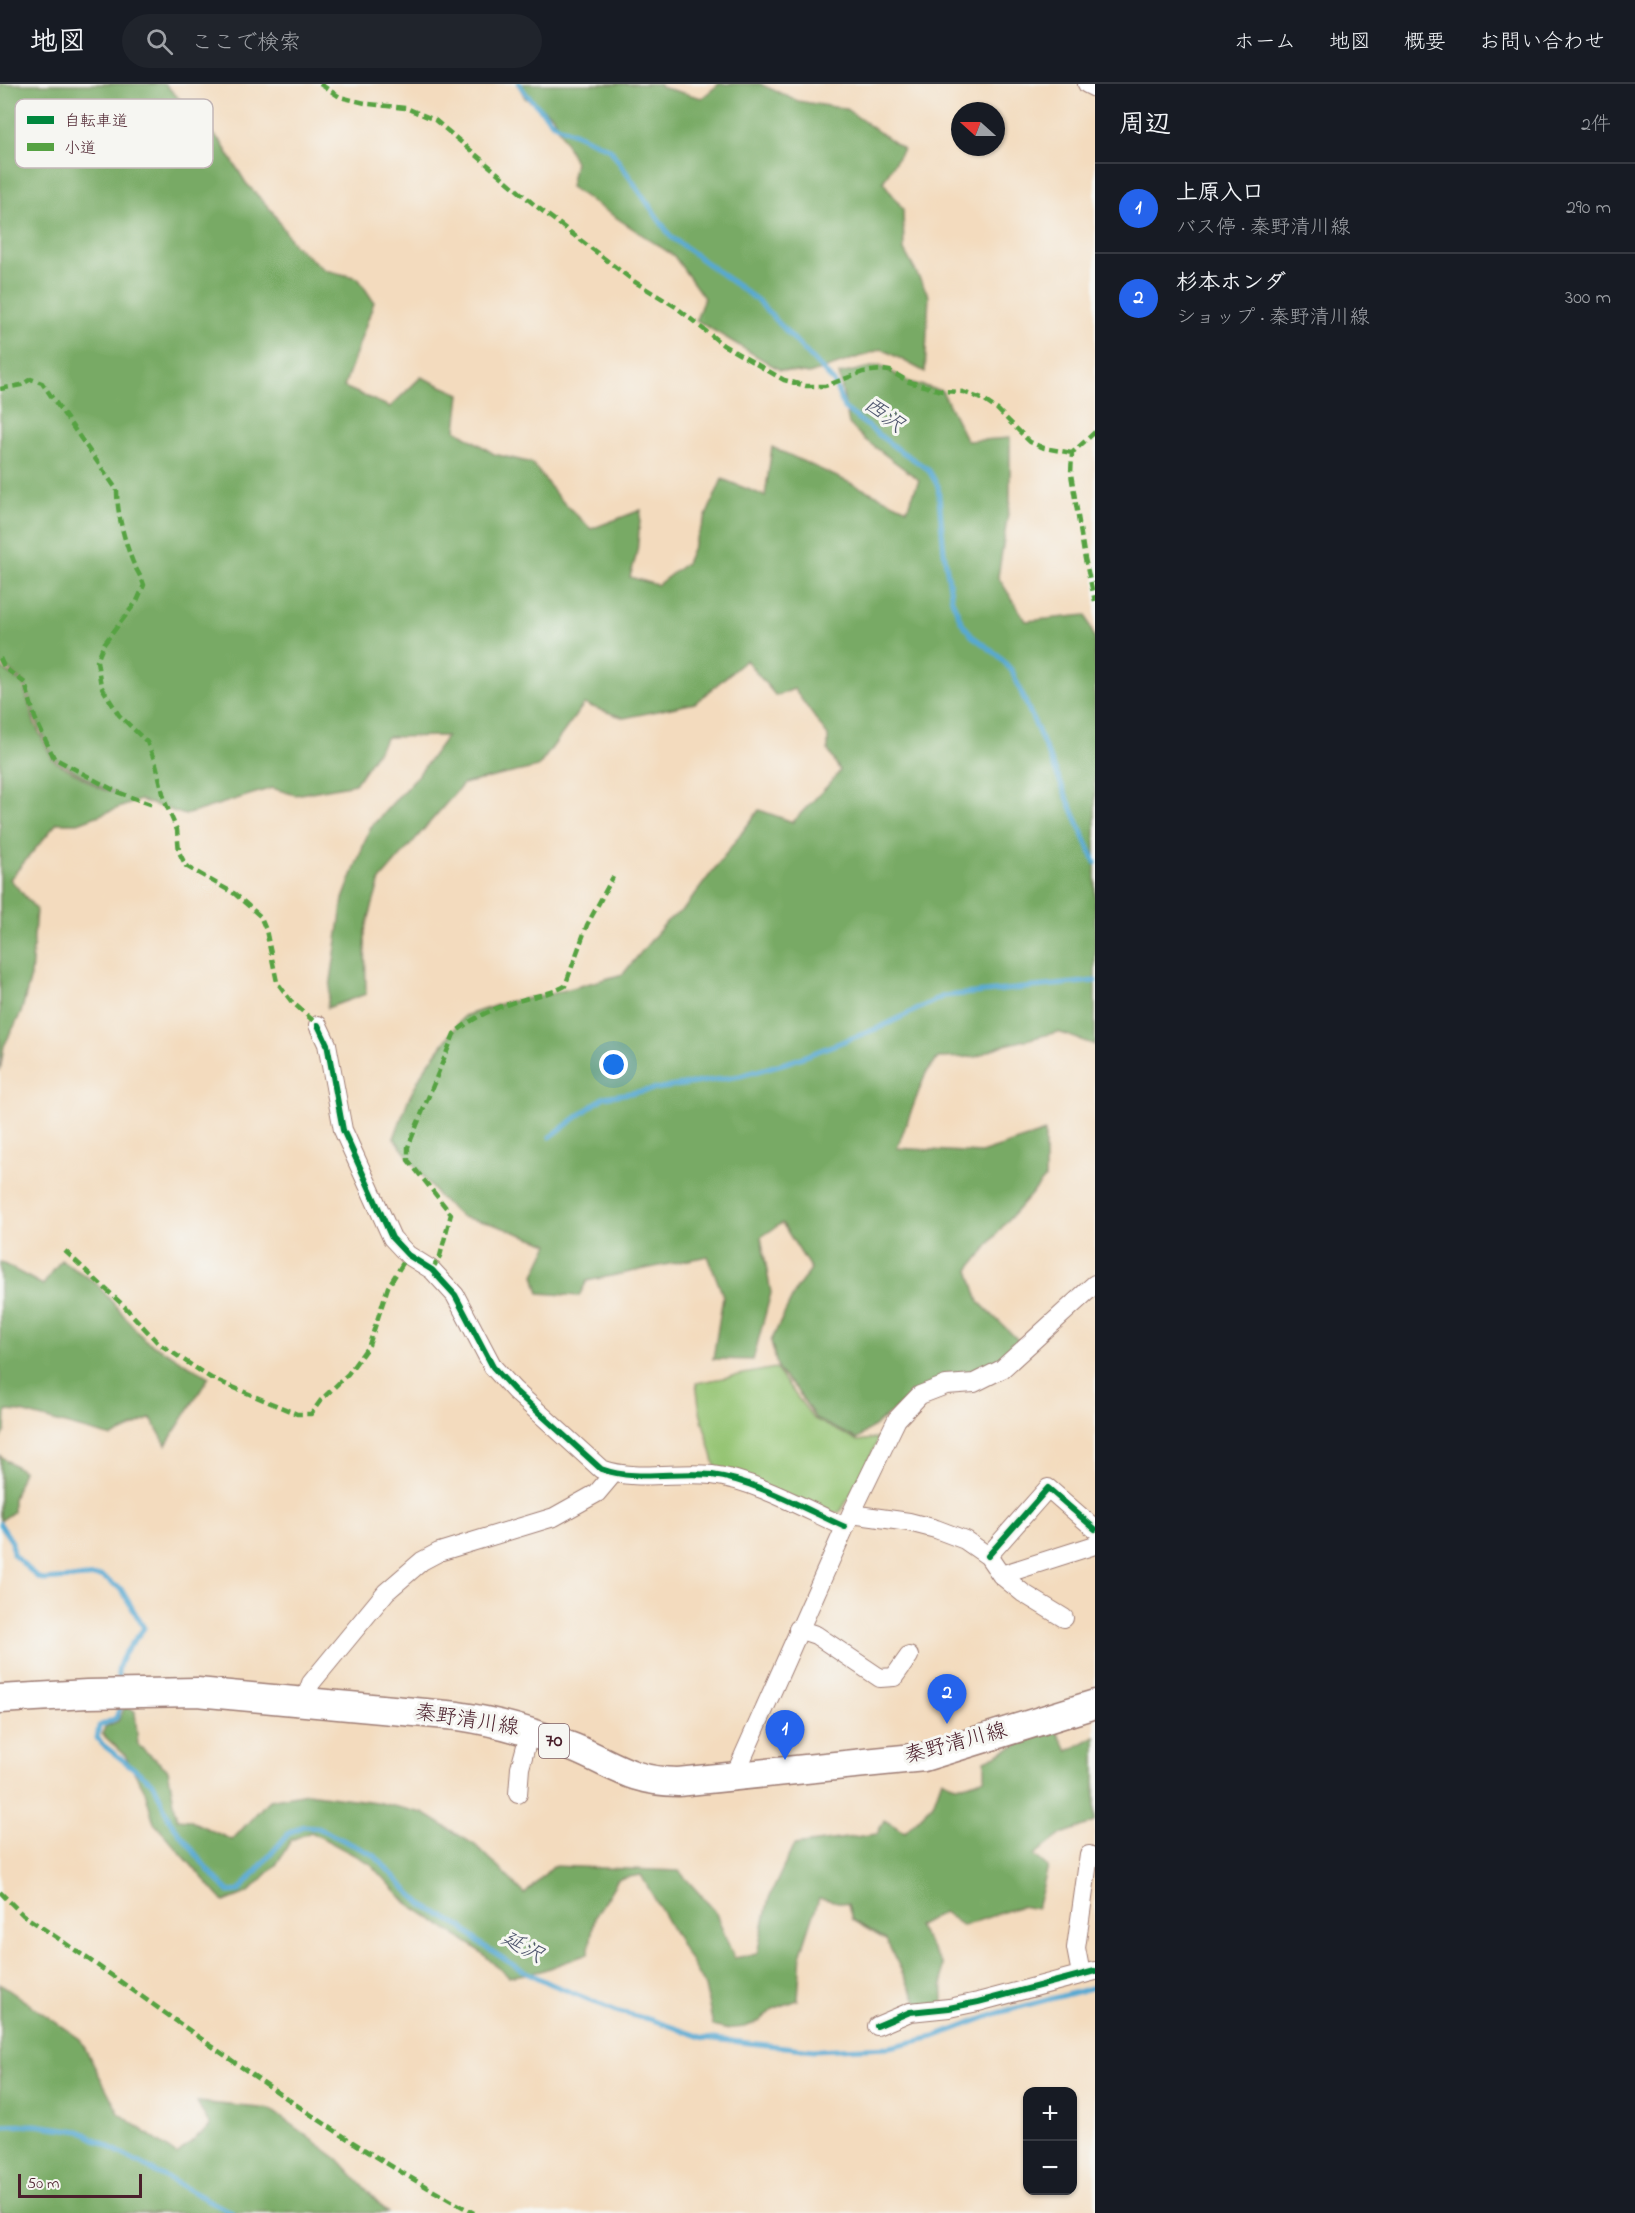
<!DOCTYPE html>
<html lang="ja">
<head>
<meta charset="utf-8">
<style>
  :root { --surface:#171b24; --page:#20242c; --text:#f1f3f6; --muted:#9ea1a6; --line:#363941; --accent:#2563eb }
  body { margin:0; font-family:"Indie Flower","Klee One",sans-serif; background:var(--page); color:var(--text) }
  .controls { position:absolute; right:18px; bottom:18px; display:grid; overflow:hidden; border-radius:12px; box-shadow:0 2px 4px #0004 }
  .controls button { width:54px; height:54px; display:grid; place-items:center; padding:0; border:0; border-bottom:2px solid var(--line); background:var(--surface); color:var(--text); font:30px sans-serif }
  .compass { position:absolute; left:951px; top:18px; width:54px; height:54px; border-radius:50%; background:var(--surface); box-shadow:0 2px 4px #0004; rotate:291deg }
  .scale { position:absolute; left:18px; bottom:15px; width:124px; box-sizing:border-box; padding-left:6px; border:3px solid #4a1f2b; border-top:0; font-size:16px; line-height:21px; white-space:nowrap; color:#4a1f2b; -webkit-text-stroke:4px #f6f6f2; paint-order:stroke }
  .you { position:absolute; left:614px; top:981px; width:21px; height:21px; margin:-15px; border:4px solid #fff; border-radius:50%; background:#1a73e8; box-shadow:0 0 0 9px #1a73e833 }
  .badge { display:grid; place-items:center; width:39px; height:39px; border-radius:50%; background:var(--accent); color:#fff; font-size:20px; font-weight:700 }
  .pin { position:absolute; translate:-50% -50px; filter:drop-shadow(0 2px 3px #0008) }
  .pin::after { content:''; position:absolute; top:32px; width:21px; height:18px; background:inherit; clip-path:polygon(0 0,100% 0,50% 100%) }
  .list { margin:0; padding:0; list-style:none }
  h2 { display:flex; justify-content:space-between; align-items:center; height:78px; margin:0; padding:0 24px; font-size:26px }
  h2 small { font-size:20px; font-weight:400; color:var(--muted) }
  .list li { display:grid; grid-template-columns:39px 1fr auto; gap:18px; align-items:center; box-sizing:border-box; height:90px; padding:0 24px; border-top:2px solid var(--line) }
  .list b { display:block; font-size:22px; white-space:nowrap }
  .list p { margin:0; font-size:20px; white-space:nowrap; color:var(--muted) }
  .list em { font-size:20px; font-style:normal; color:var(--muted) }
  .icon { flex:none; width:33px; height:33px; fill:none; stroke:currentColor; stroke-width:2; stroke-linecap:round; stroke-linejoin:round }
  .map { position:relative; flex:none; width:1095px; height:2129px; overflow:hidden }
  header { display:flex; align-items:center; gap:36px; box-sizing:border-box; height:84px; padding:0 30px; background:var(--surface); border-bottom:2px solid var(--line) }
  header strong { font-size:28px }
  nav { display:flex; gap:33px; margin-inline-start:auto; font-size:21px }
  .search { width:420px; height:54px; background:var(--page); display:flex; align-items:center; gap:15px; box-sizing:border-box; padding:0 21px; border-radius:33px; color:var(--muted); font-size:22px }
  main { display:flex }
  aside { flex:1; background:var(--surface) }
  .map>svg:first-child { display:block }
</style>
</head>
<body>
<header>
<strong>地図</strong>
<div class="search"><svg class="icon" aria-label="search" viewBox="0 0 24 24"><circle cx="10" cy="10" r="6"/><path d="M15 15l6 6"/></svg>ここで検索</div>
<nav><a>ホーム</a><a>地図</a><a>概要</a><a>お問い合わせ</a></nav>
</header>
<main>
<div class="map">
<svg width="1095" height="2129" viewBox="0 0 1095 2129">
  <rect width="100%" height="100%" fill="#f6f6f2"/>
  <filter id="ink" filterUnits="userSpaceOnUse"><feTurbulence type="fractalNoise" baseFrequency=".0167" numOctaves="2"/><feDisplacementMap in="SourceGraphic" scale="12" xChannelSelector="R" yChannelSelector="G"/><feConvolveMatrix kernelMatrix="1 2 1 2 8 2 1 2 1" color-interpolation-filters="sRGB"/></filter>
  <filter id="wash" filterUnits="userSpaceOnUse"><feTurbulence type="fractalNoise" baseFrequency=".008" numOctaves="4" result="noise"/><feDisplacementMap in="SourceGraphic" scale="24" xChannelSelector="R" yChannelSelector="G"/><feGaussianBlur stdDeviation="1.35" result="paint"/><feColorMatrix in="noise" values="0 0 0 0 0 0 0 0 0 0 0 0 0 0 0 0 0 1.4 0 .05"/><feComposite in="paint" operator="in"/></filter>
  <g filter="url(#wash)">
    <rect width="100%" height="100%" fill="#f3dbbe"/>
    <!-- green -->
    <path fill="#95c473" stroke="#70724f" stroke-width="1.5" d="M775 1284 814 1335 858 1357 879 1354 856 1403 840 1428 830 1430 716 1385 700 1328 696 1299Z"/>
    <!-- forest -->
    <path fill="#78aa65" stroke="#616448" stroke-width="1.5" d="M0 0H165L221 58 246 99 272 127 294 161 325 186 358 194 374 218 344 303 390 323 421 293 460 310 456 346 494 370 532 379 558 413 591 445 641 426 637 469 630 493 657 501 686 479 722 395 765 412 772 363 907 425 919 396 864 355 849 340 839 290 880 281 909 298 942 307 967 357 1010 354V417L998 493 1026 537 1086 531 1095 556V961L1058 948 1001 962 976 973 938 974 926 989 897 1064 981 1069 1045 1048V1095L1003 1142 969 1186 979 1218 1020 1258 995 1279 969 1293 901 1321 857 1355 816 1335 798 1308 778 1286 771 1257 797 1204 811 1185 782 1139 761 1153 771 1209 753 1276 713 1275 723 1212 708 1172 587 1197 579 1212 539 1209 534 1191 549 1160 492 1140 461 1133 438 1112 394 1054 408 1016 423 987 464 932 506 918 547 911 623 890 667 837 684 825 759 726 793 738C807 721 828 704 840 687L828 666V652L794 605 776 612 746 576 695 619 624 634 584 620 538 683 463 700 380 796 365 847 366 910 327 924 343 815 370 744 419 690 447 652 387 653 355 700 295 711 272 704 185 731 140 716 78 739H57L10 795 36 825 31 892 21 929 4 962 0 987V583L23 600 34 638 53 676 101 705 119 710 101 703 54 674 35 634 25 599 0 579Z
      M518 0H659L661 3 702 14 719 0H760L798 17 846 25 903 65 883 98 903 125 904 166 929 212 925 288 882 265 809 290 780 286 696 236 704 214 674 172 570 103 575 78 552 31 525 14Z
      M61 1176 95 1198 145 1256 209 1293 166 1361 151 1334 112 1353 21 1328 6 1327 5 1347 0 1358V1178L43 1201Z
      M0 1372 23 1387 13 1415V1428L0 1437Z
      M125 1623 135 1627 138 1661 168 1686 177 1735 189 1736 232 1756 269 1716 307 1709 376 1718 423 1729 475 1761 525 1810 553 1782 679 1787 715 1827 734 1874 757 1870 769 1814 794 1761 877 1750 884 1736 905 1748 933 1720 942 1695C959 1706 967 1700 985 1694V1676L1055 1644 1068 1667 1095 1652V1738L1062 1750 1034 1771 1048 1783 1037 1825 1021 1822 963 1842 943 1828 917 1842 942 1880 943 1920 921 1926 886 1856 852 1836 848 1820 819 1814 801 1869 798 1916 773 1925 760 1937 745 1943 724 1945 713 1942 705 1903 641 1791 618 1795 595 1833 588 1870 541 1887 509 1893 477 1865 407 1819 371 1780 311 1748 291 1756 276 1781 249 1808 224 1818 154 1739 145 1707 124 1670 102 1650 105 1643 118 1637Z
      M0 1900 80 1955 119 2029 177 2071 210 2042 197 2018 270 2025 338 2075 388 2129H0Z"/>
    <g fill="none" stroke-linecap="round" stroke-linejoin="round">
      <!-- stream -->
      <path stroke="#57a9d2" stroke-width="5" d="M519 0 526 10 554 40 610 65 671 153 757 216 834 298 844 324 896 364 928 385 938 402 944 468 952 516 961 537 972 552 998 571 1012 587 1095 778
        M550 1053 604 1013 740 992 792 977 881 943 944 912 1095 897
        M0 1440 12 1458 13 1470 37 1493 43 1496 101 1492 121 1505 144 1544C134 1558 116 1575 118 1593
        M120 1623 116 1634 99 1642 97 1654 103 1661 154 1700 170 1737 209 1787 229 1808 239 1807 289 1749 303 1742 316 1743 374 1771 402 1801 424 1822 462 1843 478 1858 518 1884 551 1900 619 1928 652 1936 704 1954 767 1961 813 1966 889 1963 934 1953 998 1929 1095 1903
        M0 2042 35 2041 80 2047 232 2129"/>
    </g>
  </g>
  <g filter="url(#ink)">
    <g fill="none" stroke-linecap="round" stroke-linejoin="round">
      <defs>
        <path id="street" d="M1087 0 1095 4
          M318 941 327 960 343 1046 392 1154 408 1171 432 1186 455 1211 493 1283 514 1306 601 1385C637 1398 675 1387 712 1391 754 1396 805 1425 845 1443
          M851 1430 909 1438 936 1445 965 1456 988 1472 1001 1491 1023 1509 1064 1534
          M988 1472 1048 1404 1095 1445
          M1001 1491 1095 1461
          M798 1545 816 1551 880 1594 894 1593 909 1572
          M304 1619 311 1599 386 1508 422 1477 439 1468 554 1433 597 1409 613 1390
          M734 1693 851 1430 897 1335 920 1311 946 1301 974 1299 1002 1285 1095 1200
          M518 1710 520 1684 530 1647
          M1081 1890 1076 1864 1089 1771
          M877 1942 910 1928 949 1924 978 1918 1095 1887"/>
        <path id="primary" d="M0 1615 87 1610 197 1608 458 1632C499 1638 536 1649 574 1664 615 1681 630 1697 678 1698L924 1673 1095 1620"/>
      </defs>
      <!-- street casing -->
      <use href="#street" stroke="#9e7d74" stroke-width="20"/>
      <!-- primary casing -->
      <use href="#primary" stroke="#9e7d74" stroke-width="31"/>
      <!-- street -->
      <use href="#street" stroke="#fff" stroke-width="18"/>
      <!-- primary -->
      <use href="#primary" stroke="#fff" stroke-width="28"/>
      <!-- quiet -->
      <path stroke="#56a243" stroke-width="4.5" stroke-dasharray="9 4.5" stroke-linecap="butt" d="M320 0 340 13 369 20 406 24 435 36 536 122 635 198 676 223 723 261 784 296 806 302H825L863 288 881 286 890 287 909 298 942 307 963 308 982 315 998 326 1030 358 1044 364 1072 369
        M0 305 21 301 31 295 42 299 117 406C117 429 124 455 132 476 135 484 141 492 144 501L137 517 104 560 97 577 101 602 119 631 147 658 156 680 165 718 177 746 179 768 186 782 235 810 260 832 266 846 277 898 291 917 318 941
        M1095 348 1072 369 1071 390 1085 475 1095 517
        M0 574 4 583 25 599 35 634 54 674 117 708 153 721
        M65 1167 125 1223 158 1259 211 1294 297 1330H311L321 1316 348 1290 369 1261 388 1203 408 1171
        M432 1186 440 1172 451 1130 408 1076V1063L454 950C473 932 500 922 525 915 539 911 553 909 565 902L587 841 613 793
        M0 1808 23 1831C174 1930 314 2045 474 2129"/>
      <defs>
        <path id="cycleway" d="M318 941 327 960 343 1046 392 1154 408 1171 432 1186 455 1211 493 1283 514 1306 601 1385C637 1398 675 1387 712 1391 754 1396 805 1425 845 1443
          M988 1472 1048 1404 1095 1445
          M877 1942 910 1928 949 1924 978 1918 1095 1887"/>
      </defs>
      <!-- cycleway casing -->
      <use href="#cycleway" stroke="#f6f6f2" stroke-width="10"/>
      <!-- cycleway -->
      <use href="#cycleway" stroke="#00873e" stroke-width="6"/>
    </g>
  </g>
  <g text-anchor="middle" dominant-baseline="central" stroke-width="6" stroke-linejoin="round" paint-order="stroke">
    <!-- shield labels -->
    <rect fill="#f6f6f2" stroke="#7e6067" stroke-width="1.5" x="539" y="1640" width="30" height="34" rx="4.5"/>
    <g font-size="20" font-weight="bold" fill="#4a1f2b">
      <text x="554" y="1657">70</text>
    </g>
    <!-- street labels -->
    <g font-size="21" fill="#4a1f2b" stroke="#f6f6f2">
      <text transform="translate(467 1637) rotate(9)">秦野清川線</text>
      <text transform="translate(956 1660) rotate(-15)">秦野清川線</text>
    </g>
    <!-- water labels -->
    <g font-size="22" font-style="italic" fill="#4f566e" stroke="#f6f6f2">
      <text transform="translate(883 332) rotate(36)">西沢</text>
      <text transform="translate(522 1864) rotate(29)">延沢</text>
    </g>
  </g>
  <!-- legend -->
  <rect x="15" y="15" width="198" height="69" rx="9" fill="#f6f6f2" stroke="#c2b6b6" stroke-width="1.5"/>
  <rect x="27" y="32" width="27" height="8" fill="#00873e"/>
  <rect x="27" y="59" width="27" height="8" fill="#56a243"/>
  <g font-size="16" fill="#4a1f2b">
    <text x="64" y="42">自転車道</text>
    <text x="64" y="69">小道</text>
  </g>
</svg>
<div class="controls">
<button>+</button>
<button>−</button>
</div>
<svg class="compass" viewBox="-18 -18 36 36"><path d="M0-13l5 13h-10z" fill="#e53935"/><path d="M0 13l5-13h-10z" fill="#9ea1a6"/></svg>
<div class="scale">50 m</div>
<div class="you"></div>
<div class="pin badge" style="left:785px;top:1676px">1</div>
<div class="pin badge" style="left:947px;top:1640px">2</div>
</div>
<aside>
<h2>周辺<small>2件</small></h2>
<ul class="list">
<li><span class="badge">1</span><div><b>上原入口</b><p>バス停 · 秦野清川線</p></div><em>290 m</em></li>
<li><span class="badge">2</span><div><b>杉本ホンダ</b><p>ショップ · 秦野清川線</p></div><em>300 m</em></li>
</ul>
</aside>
</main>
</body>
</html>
